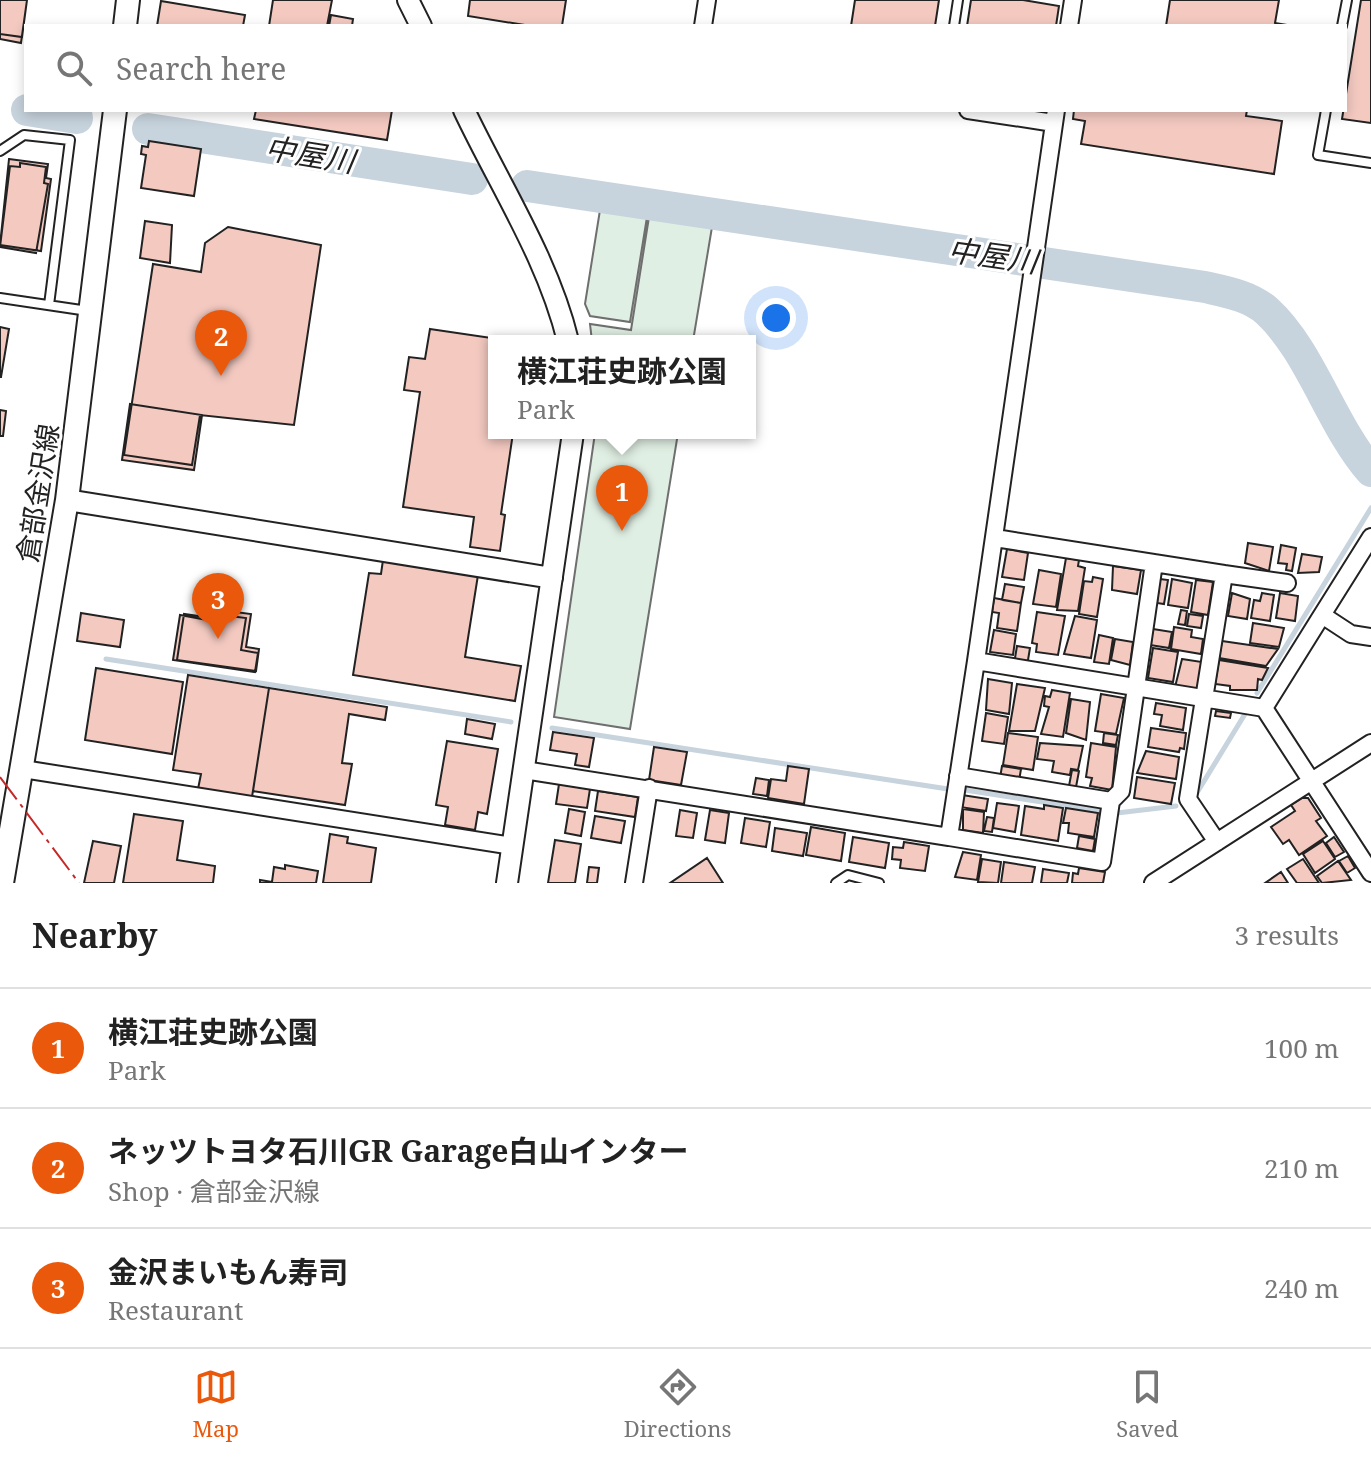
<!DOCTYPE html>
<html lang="en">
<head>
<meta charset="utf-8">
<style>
  :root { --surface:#fff; --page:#f6f6f6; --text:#222; --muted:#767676; --line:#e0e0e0; --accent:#ea580c }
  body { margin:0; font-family:"Noto Serif","Noto Sans JP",serif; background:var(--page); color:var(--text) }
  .you { position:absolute; left:776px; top:318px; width:28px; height:28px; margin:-20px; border:6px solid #fff; border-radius:50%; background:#1a73e8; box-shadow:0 0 0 12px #1a73e833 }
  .badge { display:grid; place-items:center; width:52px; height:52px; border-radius:50%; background:var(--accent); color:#fff; font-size:26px; font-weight:700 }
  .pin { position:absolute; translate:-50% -66px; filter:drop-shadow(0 2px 4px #0008) }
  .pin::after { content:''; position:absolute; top:42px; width:28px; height:24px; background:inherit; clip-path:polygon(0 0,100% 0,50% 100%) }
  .popup { position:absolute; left:488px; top:335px; width:268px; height:104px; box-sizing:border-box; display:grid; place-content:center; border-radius:0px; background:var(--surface); filter:drop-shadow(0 2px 6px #0005); font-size:26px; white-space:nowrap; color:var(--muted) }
  .popup b { font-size:30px; color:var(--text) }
  .popup::after { content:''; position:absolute; left:50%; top:100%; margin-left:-16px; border:16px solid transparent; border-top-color:var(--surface) }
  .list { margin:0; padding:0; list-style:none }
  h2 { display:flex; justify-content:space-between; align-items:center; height:104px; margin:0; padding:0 32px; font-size:34px }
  h2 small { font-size:26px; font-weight:400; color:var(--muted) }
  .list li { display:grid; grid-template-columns:52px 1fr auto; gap:24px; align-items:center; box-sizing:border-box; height:120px; padding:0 32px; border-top:2px solid var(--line) }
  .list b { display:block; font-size:30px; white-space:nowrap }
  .list p { margin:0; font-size:26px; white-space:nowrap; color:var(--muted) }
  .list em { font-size:26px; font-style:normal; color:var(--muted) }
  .icon { flex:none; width:44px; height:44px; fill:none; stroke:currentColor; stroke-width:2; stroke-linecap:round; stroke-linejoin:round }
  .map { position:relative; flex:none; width:1371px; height:883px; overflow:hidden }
  .search { position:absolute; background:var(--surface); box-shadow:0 4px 12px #0003; left:24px; right:24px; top:24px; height:88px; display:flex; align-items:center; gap:20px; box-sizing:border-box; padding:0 28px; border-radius:0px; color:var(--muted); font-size:30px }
  .sheet { height:464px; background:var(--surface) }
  nav { display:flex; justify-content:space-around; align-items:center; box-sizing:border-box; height:112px; border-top:2px solid var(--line); background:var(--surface); font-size:22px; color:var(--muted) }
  nav a { display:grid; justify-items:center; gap:4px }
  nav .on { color:var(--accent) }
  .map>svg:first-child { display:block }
</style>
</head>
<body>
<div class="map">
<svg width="1371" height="883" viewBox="0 0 1371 883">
  <rect width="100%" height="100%" fill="#fff"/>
  <!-- green -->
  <path fill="#e0efe3" stroke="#6f6f6f" stroke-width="2" d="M600 210 647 217 630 322 590 316 585 304Z
    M649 217 712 227 693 341H592L590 324 631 330Z
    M595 433H678L630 729 554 717Z"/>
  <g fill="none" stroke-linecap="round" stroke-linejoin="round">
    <!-- stream -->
    <path stroke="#c7d3dd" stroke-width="5" d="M106 659 511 722
      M1257 693 1371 508
      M552 728 948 789
      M965 790 1100 811
      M1195 796 1245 714
      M1117 813 1176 806"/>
    <!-- river -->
    <path stroke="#c7d3dd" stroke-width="32" d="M27 110 77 118
      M148 129 472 179
      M527 186 1205 287C1227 292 1250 296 1267 311 1310 350 1332 427 1371 471"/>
  </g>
  <!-- building -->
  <path fill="#f3c9c0" stroke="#222" stroke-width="2" d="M0 0H27L22 37 0 34Z
    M0 0H27L21 43 0 39Z
    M273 0H332L327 26H269Z
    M470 0H566L562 26H531L468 16Z
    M855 0H939L935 26H851Z
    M971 0H1023L1059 6 1056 26H967Z
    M1170 0H1279L1275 23 1293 26H1166Z
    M1361 0H1371V123L1342 119Z
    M161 1 245 15 243 26H157Z
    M331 15 353 19 352 26H329Z
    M256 110H392L387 140 254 119Z
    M1074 110H1247L1246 116 1282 121 1274 174 1081 144 1085 121 1073 119Z
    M149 141 201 149 194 196 141 188 146 155 141 154 142 146 148 147Z
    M9 159 48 164 46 178 51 179 41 251 0 245Z
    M20 163 46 167 44 183 48 184 36 253 0 247 10 166 20 167Z
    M145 221 172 225 170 263 140 258Z
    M228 227 321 245 294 425 200 415 192 465 124 455 153 264 201 272 205 243Z
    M0 327 9 329 1 377H0Z
    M430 329 511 341H494V433H513L501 514 505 515 500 551 470 547 474 517 403 507 420 392 404 390 409 357 425 359Z
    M130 404 202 415 194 470 122 460Z
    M0 410 6 411 3 436H0Z
    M1248 543 1273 547 1269 571 1245 563Z
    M1281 545 1296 548 1292 571 1286 570 1287 564 1278 563Z
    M1007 549 1028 553 1024 580 1002 577Z
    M1302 554 1322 557 1319 572 1298 573Z
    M1066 558 1079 560 1078 566 1085 568 1078 611 1057 610Z
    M383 560 478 575 465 657 521 666 515 701 353 675 369 573 381 574Z
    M1113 566 1141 570 1137 594 1112 590Z
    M1039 570 1061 574 1056 607 1033 604Z
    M1093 577 1103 579 1097 617 1079 614 1084 581 1092 582Z
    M1160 579 1168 580 1164 604 1157 603Z
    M1172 579 1192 583 1188 608 1168 605Z
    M1196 580 1213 582 1208 615 1191 612Z
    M1005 584 1024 587 1021 603 1002 600Z
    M1232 593 1250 599 1247 619 1228 616Z
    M1262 593 1274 595 1270 621 1251 618 1254 600 1260 601Z
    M1280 593 1298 596 1295 621 1276 618Z
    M994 598 1021 603 1017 631 997 628 999 613 992 612Z
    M220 610 251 614 246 647 259 649 256 671 177 660 184 614 219 619Z
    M1181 610 1187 611 1185 625 1178 624Z
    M1037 612 1065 616 1058 655 1036 652 1037 644 1032 643Z
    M81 613 124 620 120 647 77 641Z
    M214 614 246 618 241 650 258 653 255 672 173 660 180 615 213 621Z
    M1189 614 1203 616 1201 628 1187 626Z
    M1075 616 1097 620 1091 658 1064 654Z
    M1253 623 1284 628 1279 647 1250 643Z
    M1174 627 1192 630 1191 637 1203 639 1201 654 1171 649Z
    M1153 629 1172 632 1169 648 1150 645Z
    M994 630 1016 634 1013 655 990 652Z
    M1099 635 1113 638 1109 664 1094 662Z
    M1115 639 1133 642 1130 665 1111 660Z
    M1222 641 1278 649 1266 666 1219 658Z
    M1017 646 1030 648 1027 666 1014 664Z
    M1153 648 1178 652 1173 682 1148 678Z
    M1182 659 1202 662 1198 689 1175 687Z
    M1219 660 1268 668 1262 680 1258 679 1257 690H1230V686L1215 684Z
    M96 668 183 682 172 754 85 740Z
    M188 675 269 688 252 797 198 789 201 774 173 770Z
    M988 679 1012 683 1009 714 986 710Z
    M1017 684 1045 688 1035 731H1009Z
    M269 688 387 707 385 720 349 714 342 763 352 764 345 805 253 791Z
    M1052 690 1070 693 1063 737 1041 734 1049 707 1044 706 1045 696 1050 697Z
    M1101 694 1124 698 1116 734 1095 731Z
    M1071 699 1090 702 1086 740 1066 733Z
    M1156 703 1186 708 1183 730 1160 726 1162 715 1154 714Z
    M1216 711 1231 713 1230 718 1215 716Z
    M986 713 1008 717 1004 744 982 741Z
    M467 719 495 724 492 739 465 734Z
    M1151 728 1186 733 1184 749 1180 748 1179 752 1148 747Z
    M553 732 594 738 589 767 575 765 577 754 550 750Z
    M1008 733 1038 737 1033 770 1003 765Z
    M1104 733 1118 735 1116 745 1103 743Z
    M447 741 498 749 487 814 478 812 475 830 445 825 448 807 436 805Z
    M1040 743 1083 746 1078 770 1071 769 1070 775 1052 772 1054 761 1037 759Z
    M1091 743 1116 747 1112 790 1090 786 1092 778 1086 777Z
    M654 747 687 752 681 785 649 780Z
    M1146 751 1179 757 1176 779 1137 773Z
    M788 766 809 769 804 804 768 798 771 779 786 781Z
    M1002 766 1021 769 1019 781 1000 778Z
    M1072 770 1079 771 1076 787 1069 786Z
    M1137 777 1175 783 1171 804 1134 798Z
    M756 778 769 780 767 796 753 794Z
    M559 784 590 789 587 808 556 804Z
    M598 791 638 797 635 817 595 811Z
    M962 795 988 799 986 811 960 807Z
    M1302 798H1308L1321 818 1316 821 1327 836 1299 855 1289 840 1283 844 1271 827 1295 811 1291 805Z
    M997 803 1019 806 1015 832 993 828Z
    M1044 805 1063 808 1058 841 1021 835 1025 806 1044 809Z
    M1066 808 1098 813 1094 837 1068 833 1069 823H1063Z
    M569 809 585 812 581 836 565 833Z
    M963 809 984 812 983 833 963 830Z
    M680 810 697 813 693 838 676 836Z
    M710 810 729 813 725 843 705 840Z
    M134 814 183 821 177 860 215 866 213 883H123Z
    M595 816 625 821 621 843 591 838Z
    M987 817 994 818 992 832 984 831Z
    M745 818 770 822 766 847 741 843Z
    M811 827 845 833 841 861 806 855Z
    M775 828 807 833 803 856 772 851Z
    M330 834 348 837 347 843 376 848 371 883H323Z
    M1079 836 1095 839 1093 851 1077 848Z
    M853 837 889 843 885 868 849 862Z
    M1334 837 1344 852 1335 857 1326 843Z
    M555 840 581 844 575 883H548Z
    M93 841 121 846 114 883H84Z
    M1323 841 1335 859 1315 873 1303 854Z
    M904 842 929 846 925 871 900 868 901 860 892 859 893 847 903 848Z
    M963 852 981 855 977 880 955 877Z
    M1348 856 1355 868 1347 873 1339 861Z
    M707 858 723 883H670Z
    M982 859 1001 862 998 883 978 882Z
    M1303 859 1319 883H1297L1287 869Z
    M1338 861 1351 880 1322 883 1317 876Z
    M1004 862 1035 867 1032 883H1001Z
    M285 865 318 871 316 883H260V880L272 882 274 867 285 869Z
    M589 867 599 868 597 883H587Z
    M1079 868 1105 872 1103 883H1072L1073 873 1078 874Z
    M1043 869 1069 873 1067 883H1041Z
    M1281 872 1288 883H1265Z"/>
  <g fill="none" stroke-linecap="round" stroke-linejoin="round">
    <defs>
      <path id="service" d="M954 26 958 0
        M1342 26 1347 0
        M1326 110 1318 155 1371 163
        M0 151 24 135 70 140 49 305
        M0 298 88 311
        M836 883 848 875 879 883"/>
      <path id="minor" d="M703 26 707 0
        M1069 26 1073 0
        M968 110 1054 123
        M1056 110 976 661 1264 708 1371 873
        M1371 537 1322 615 1351 634 1371 637
        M995 538 1224 574 1188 799 1217 842
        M1224 574 1287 583
        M976 661 949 837 1102 862 1111 801 1121 791 1154 563
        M1264 708 1322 615
        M23 769 512 846
        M524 770 949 837
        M958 776 1111 801
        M634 883 649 788
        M1153 883 1371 743"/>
      <path id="tertiary" d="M408 0 421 26
        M464 110C500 186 548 259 568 341
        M67 500 552 578
        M507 883 573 433"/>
      <path id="secondary" d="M125 26 128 0
        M2 883 67 500 115 110"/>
    </defs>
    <!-- service casing -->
    <use href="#service" stroke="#222" stroke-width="12"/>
    <!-- minor casing -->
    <use href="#minor" stroke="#222" stroke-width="20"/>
    <!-- tertiary casing -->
    <use href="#tertiary" stroke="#222" stroke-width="24"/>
    <!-- secondary casing -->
    <use href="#secondary" stroke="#222" stroke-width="26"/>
    <!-- service -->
    <use href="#service" stroke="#fff" stroke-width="8"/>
    <!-- minor -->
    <use href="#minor" stroke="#fff" stroke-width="16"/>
    <!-- tertiary -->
    <use href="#tertiary" stroke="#fff" stroke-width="20"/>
    <!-- secondary -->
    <use href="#secondary" stroke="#fff" stroke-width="22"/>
    <!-- power -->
    <path stroke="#c62828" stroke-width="2" stroke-dasharray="28 6 4 6" stroke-linecap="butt" d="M0 777 79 883"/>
  </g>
  <g text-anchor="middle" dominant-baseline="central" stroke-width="6" stroke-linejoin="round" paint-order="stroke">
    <!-- street labels -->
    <g font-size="28" fill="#222" stroke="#fff">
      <text transform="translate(37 493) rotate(-81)">倉部金沢線</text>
    </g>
    <!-- water labels -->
    <g font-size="30" font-style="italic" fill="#222" stroke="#fff">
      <text transform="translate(310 154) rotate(9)">中屋川</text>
      <text transform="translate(993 255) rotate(8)">中屋川</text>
    </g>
  </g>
</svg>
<div class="you"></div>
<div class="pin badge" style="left:622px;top:531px">1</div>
<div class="popup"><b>横江荘史跡公園</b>Park</div>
<div class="pin badge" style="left:221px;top:376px">2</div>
<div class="pin badge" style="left:218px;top:639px">3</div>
<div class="search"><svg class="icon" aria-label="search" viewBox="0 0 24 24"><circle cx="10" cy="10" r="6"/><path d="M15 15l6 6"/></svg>Search here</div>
</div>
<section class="sheet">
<h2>Nearby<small>3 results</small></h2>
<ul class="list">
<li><span class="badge">1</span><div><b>横江荘史跡公園</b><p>Park</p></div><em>100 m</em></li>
<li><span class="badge">2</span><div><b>ネッツトヨタ石川GR Garage白山インター</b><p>Shop · 倉部金沢線</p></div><em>210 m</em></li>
<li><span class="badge">3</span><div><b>金沢まいもん寿司</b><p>Restaurant</p></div><em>240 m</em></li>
</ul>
</section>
<nav>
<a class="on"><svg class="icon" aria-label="map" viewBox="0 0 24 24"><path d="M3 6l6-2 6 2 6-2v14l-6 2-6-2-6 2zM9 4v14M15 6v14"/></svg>Map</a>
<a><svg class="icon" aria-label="directions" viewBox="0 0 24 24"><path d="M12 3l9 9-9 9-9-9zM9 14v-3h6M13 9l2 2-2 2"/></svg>Directions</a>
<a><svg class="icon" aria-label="saved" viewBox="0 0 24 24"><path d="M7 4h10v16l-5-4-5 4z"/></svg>Saved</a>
</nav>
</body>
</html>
